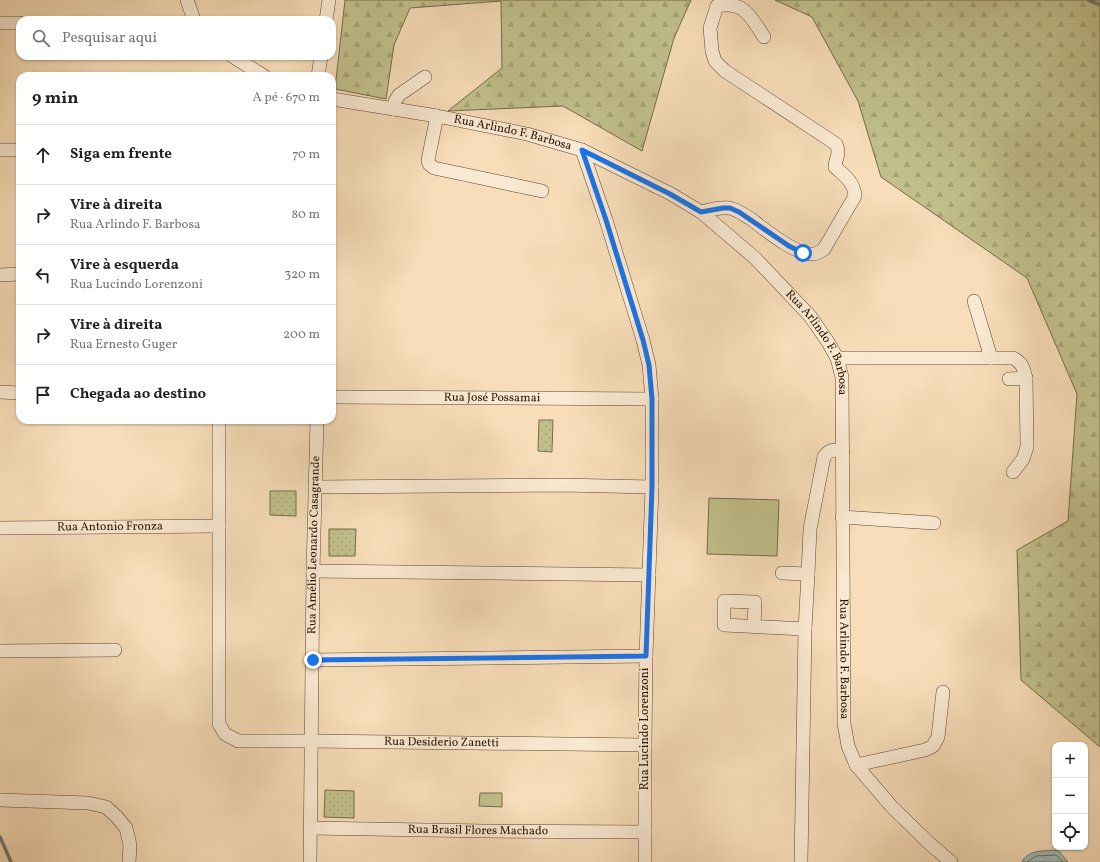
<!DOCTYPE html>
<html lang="pt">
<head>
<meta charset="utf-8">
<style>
  :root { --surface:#fff; --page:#f6f6f6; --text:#222; --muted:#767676; --line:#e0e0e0 }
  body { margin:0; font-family:Vollkorn,serif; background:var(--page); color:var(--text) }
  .controls { position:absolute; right:12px; bottom:12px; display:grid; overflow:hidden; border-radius:8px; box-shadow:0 1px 3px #0004 }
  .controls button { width:36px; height:36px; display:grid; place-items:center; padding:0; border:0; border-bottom:1px solid var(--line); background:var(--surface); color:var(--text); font:20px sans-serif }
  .stop { position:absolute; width:12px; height:12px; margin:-9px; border:3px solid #1a73e8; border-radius:50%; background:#fff }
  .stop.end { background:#1a73e8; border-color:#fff; box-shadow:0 1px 4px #0008 }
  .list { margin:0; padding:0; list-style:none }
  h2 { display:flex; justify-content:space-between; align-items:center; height:52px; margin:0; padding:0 16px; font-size:17px }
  h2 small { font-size:13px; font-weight:400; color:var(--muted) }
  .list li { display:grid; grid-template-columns:26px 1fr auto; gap:12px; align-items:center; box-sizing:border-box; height:60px; padding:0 16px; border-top:1px solid var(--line) }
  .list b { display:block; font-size:15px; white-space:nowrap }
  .list p { margin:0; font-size:13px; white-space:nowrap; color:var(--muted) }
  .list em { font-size:13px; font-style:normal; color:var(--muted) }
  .icon { flex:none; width:22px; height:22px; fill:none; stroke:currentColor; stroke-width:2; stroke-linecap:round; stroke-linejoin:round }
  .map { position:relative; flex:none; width:1100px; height:862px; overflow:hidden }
  .search { position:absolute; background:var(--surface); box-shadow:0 1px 3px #0004; left:16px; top:16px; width:320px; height:44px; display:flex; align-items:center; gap:10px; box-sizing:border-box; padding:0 14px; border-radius:12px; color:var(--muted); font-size:15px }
  .panel { position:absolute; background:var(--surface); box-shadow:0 1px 3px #0004; left:16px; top:72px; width:320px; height:352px; border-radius:12px }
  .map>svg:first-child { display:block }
</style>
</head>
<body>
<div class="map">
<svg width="1100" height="862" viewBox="0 0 1100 862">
  <defs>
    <pattern id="forest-firs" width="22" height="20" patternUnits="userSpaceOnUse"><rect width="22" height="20" fill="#c1c08c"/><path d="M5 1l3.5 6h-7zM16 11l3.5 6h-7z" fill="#a6a477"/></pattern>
    <pattern id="park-dots" width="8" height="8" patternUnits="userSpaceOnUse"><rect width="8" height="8" fill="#c1c08c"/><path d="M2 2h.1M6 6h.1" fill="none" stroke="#a6a477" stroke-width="1.8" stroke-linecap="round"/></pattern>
    <pattern id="water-ripples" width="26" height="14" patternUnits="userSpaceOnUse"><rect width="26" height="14" fill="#a0bab8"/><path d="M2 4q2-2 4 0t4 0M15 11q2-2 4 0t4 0" fill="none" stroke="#8a9f9d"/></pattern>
  </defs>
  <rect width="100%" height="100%" fill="#f7ddb9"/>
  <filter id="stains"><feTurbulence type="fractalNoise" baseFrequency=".005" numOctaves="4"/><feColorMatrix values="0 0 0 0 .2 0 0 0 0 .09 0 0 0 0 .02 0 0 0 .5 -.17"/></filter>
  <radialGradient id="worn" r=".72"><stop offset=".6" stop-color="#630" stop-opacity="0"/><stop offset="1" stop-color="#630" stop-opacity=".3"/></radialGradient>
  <!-- grass -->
  <path fill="#c1c08c" stroke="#766a48" d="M709 498 779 500 777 556 707 554Z
    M480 793H502V807L479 806Z"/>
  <!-- forest -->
  <path fill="url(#forest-firs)" stroke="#766a48" d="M345 0H691L674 38 642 151 563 106 448 111 502 68 501 1 410 8 394 45 386 99 335 89Z
    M775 0H1100V747L1021 680 1017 550 1068 521 1077 394 1027 278 881 177 858 101 812 17Z"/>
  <!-- park -->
  <path fill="url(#park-dots)" stroke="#766a48" d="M539 420H553L552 452 538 451Z
    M270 491H296V516L270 515Z
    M329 529H356L355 556H329Z
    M325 790 354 791V818L324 817Z"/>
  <!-- water -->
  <path fill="url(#water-ripples)" stroke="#717870" d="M1058 850 1068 862H1022C1028 849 1047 851 1058 850Z"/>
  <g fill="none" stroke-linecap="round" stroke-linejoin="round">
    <!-- shore -->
    <path stroke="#65675e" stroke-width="1" d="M1027 862 1036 856 1056 855 1063 862"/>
    <!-- stream -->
    <path stroke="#717870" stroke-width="3.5" d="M1088 0 1100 5
      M0 837 11 862"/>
    <defs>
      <g id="minor">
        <path d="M187 0 194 20"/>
        <path d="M326 20 329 0"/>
        <path d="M0 23H20"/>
        <path d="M232 56 264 76"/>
        <path d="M318 76 321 56"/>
        <path id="s1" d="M332 99 437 116 527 134 582 150 671 194 701 212 755 258 810 316 828 342 837 358 842 377 844 723 848 746 856 765 892 807 930 844 951 862"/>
        <path d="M393 109 395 101 399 95 425 77"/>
        <path d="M437 116 428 160 429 164 434 168 542 191"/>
        <path d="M0 150H20"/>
        <path d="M582 150 606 220 643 340 649 365 652 399V487L646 656 645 745V862"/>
        <path d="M701 212C710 210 720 207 729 208 737 209 744 215 751 219 764 229 797 256 813 254 817 254 820 252 824 249L855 196C854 182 845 176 835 167 835 157 841 156 836 144L725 71 715 61 712 51 710 28 717 6C745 0 751 18 764 37"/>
        <path d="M0 275 20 274"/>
        <path d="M974 301 991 358"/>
        <path d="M837 358H1013C1023 363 1023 368 1026 378"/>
        <path d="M1009 379 1026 378 1027 447 1023 459 1013 472"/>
        <path d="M0 392 20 393"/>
        <path id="s2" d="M332 397 652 399"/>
        <path id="s3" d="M219 420V724L225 734 238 741H311L645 745"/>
        <path d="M315 487 561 485 652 487"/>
        <path d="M842 517 934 523"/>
        <path id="s4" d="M0 528 219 526"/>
        <path d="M313 571 649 575"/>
        <path d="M782 573 808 574"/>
        <path d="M754 626 755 602 724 601V625L805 629"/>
        <path d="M0 651 115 650"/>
        <path d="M313 660 646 656"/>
        <path d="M856 765 925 750 933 746 938 737 943 692"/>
        <path d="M0 800 88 803 106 807 117 817 126 828 130 845 129 862"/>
        <path id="s5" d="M311 828 485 831 645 832"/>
        <path id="s6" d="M310 862 313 571 317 420"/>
        <path d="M801 862 805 629 808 574 810 529 824 457C829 449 833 450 843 450"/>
      </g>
    </defs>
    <!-- minor casing -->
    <use href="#minor" stroke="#5d4630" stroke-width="14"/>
    <!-- minor -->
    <use href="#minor" stroke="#fae9d2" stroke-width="13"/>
  </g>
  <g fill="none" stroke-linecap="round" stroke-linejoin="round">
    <!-- route -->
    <path stroke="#1a73e8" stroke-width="5" d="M313 660 646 656 652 487V399L649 365 643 340 606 220 582 150 670 194 701 212 723 208H730L739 212 789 246 803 253"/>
  </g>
  <g text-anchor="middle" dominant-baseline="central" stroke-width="3" stroke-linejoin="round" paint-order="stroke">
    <!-- street labels -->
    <g font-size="12" fill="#2a1403" stroke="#fae9d2">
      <text stroke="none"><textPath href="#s1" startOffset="184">Rua Arlindo F. Barbosa</textPath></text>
      <text stroke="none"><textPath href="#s1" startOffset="568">Rua Arlindo F. Barbosa</textPath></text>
      <text stroke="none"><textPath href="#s2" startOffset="160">Rua José Possamai</textPath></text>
      <text stroke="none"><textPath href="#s4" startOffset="110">Rua Antonio Fronza</textPath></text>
      <text stroke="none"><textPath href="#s6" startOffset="317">Rua Amélio Leonardo Casagrande</textPath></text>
      <text stroke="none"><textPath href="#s1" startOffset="892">Rua Arlindo F. Barbosa</textPath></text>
      <text transform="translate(645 729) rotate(-90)">Rua Lucindo Lorenzoni</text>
      <text stroke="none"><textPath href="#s3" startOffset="534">Rua Desiderio Zanetti</textPath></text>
      <text stroke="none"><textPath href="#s5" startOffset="167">Rua Brasil Flores Machado</textPath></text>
    </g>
  </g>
  <rect width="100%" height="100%" filter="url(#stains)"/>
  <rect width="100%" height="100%" fill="url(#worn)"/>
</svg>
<div class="controls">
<button>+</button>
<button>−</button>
<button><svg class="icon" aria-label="locate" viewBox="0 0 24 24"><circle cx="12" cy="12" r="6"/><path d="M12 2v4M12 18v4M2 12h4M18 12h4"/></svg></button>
</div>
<div class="stop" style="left:803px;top:253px"></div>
<div class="stop end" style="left:313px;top:660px"></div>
<div class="search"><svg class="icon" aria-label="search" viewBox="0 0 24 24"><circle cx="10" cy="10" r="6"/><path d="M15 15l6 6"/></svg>Pesquisar aqui</div>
<section class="panel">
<h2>9 min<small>A pé · 670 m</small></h2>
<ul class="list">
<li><svg class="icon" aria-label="ahead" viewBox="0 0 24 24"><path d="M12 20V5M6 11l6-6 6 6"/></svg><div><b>Siga em frente</b></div><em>70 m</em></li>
<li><svg class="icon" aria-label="right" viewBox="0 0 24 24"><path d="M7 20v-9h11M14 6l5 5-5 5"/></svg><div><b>Vire à direita</b><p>Rua Arlindo F. Barbosa</p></div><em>80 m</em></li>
<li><svg class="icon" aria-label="left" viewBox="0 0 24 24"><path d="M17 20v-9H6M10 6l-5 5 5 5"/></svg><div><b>Vire à esquerda</b><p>Rua Lucindo Lorenzoni</p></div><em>320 m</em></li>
<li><svg class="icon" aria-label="right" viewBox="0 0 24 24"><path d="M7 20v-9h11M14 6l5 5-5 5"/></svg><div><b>Vire à direita</b><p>Rua Ernesto Guger</p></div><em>200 m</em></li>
<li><svg class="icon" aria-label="arrive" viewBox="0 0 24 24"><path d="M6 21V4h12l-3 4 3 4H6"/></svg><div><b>Chegada ao destino</b></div></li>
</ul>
</section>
</div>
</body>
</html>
